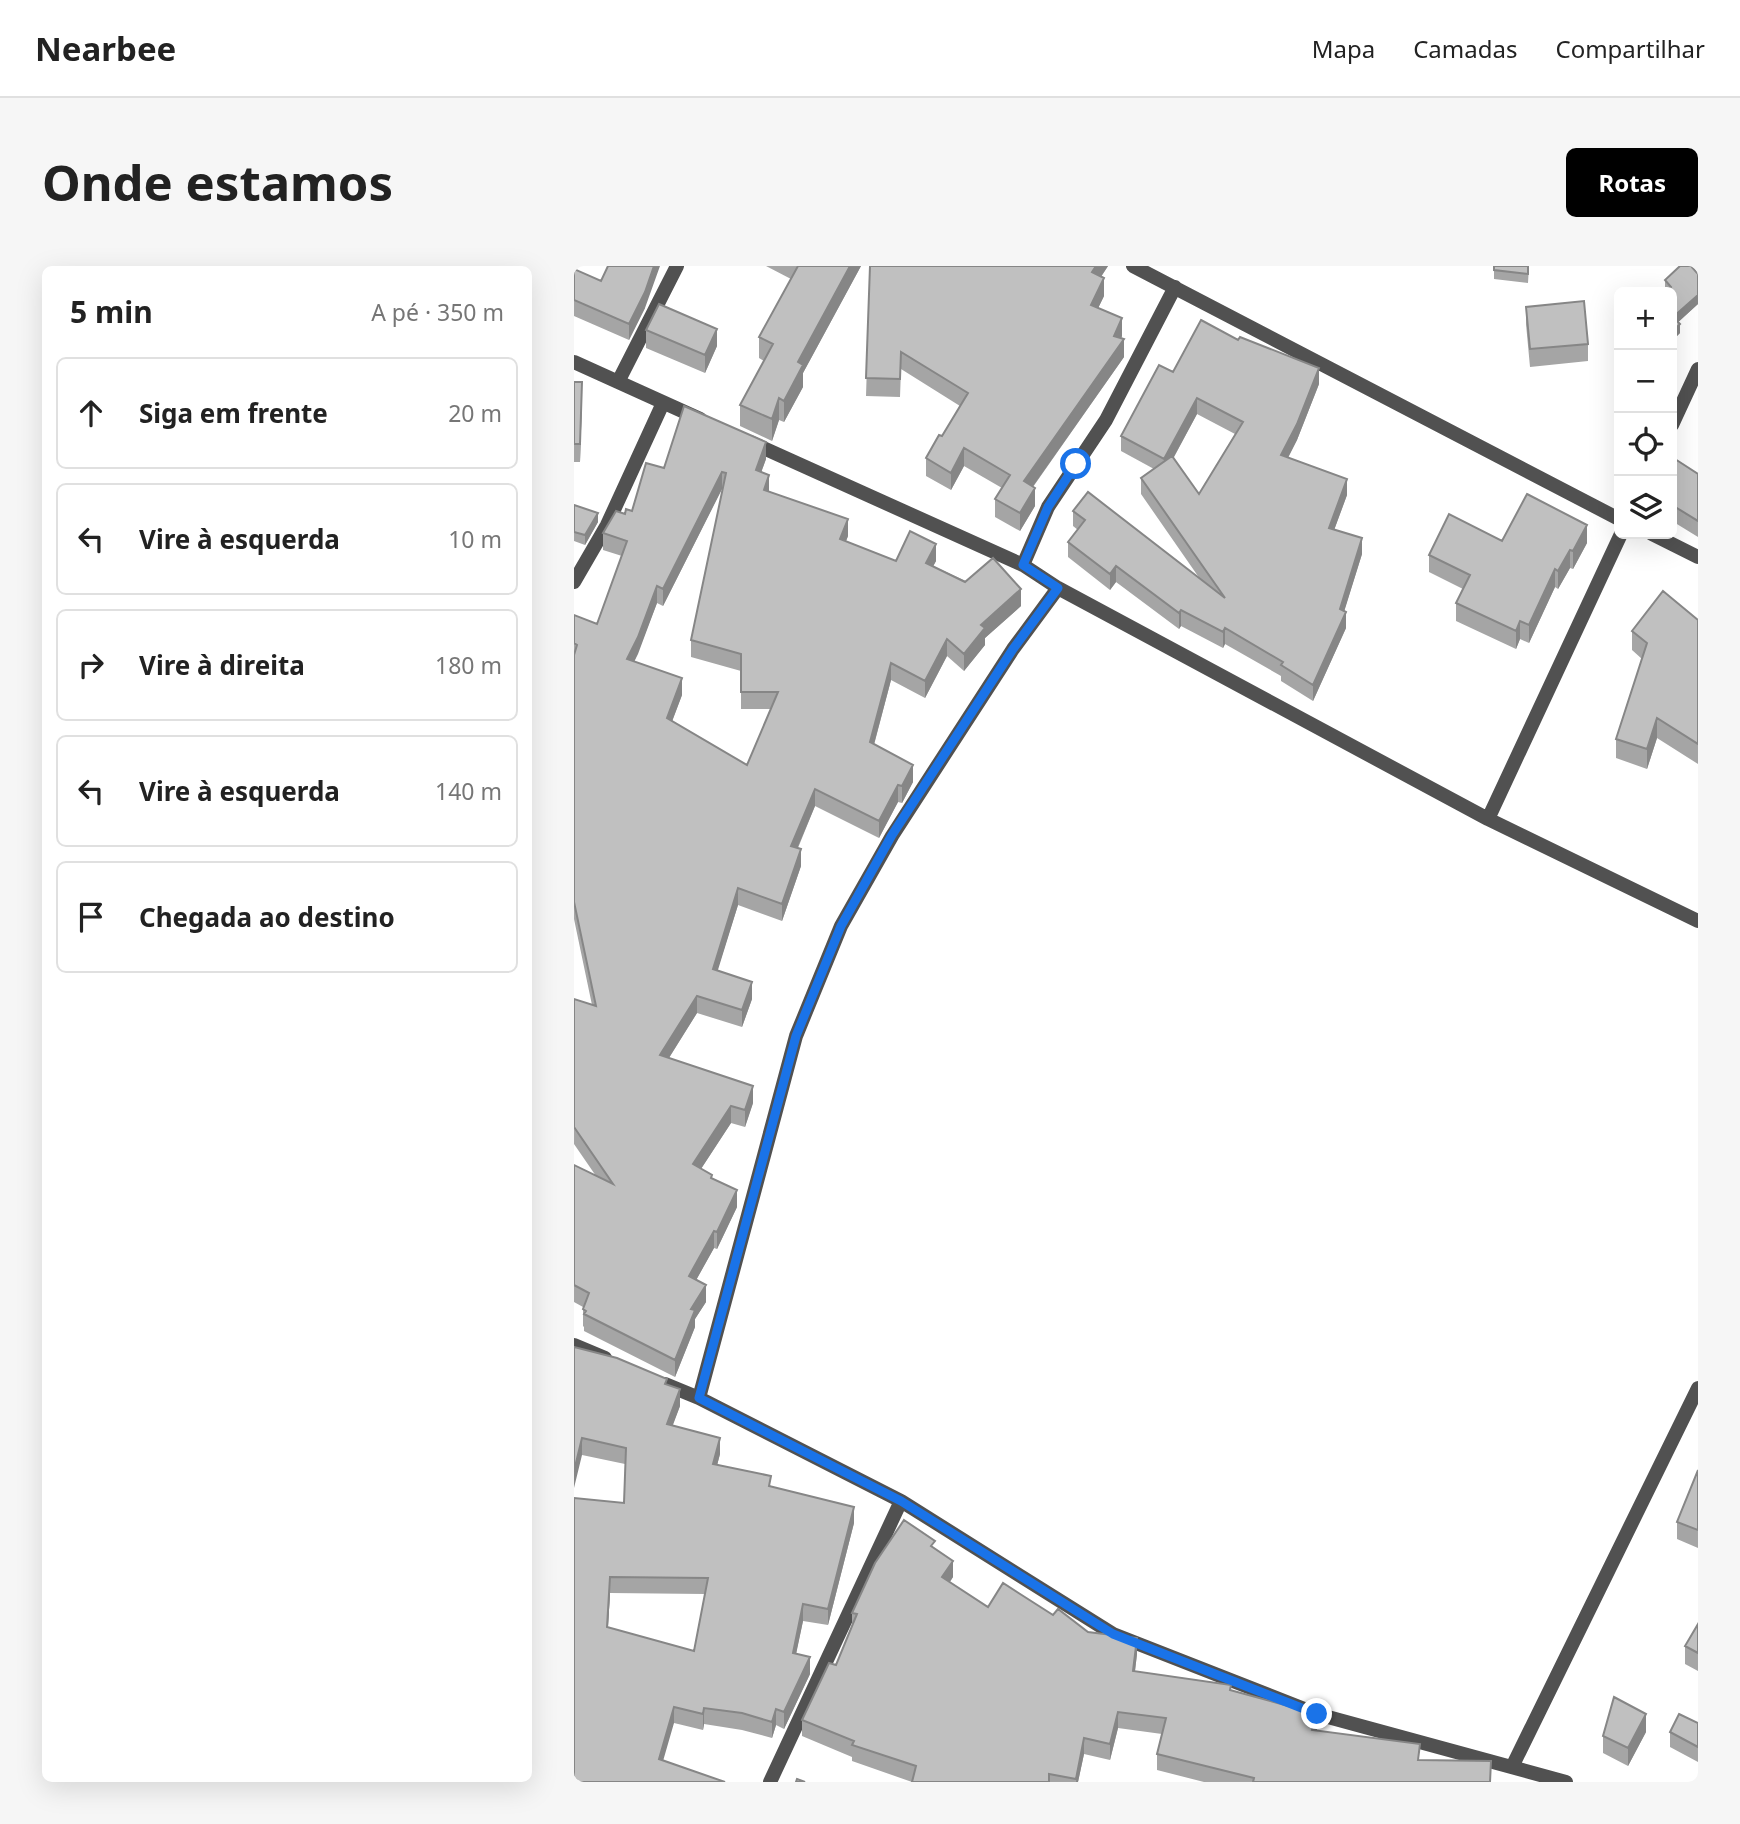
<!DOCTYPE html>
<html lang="pt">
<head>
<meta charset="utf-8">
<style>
  :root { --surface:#fff; --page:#f6f6f6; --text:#222; --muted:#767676; --line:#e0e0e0; --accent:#000 }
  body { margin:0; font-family:"Noto Sans",sans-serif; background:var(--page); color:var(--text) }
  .controls { position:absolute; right:21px; top:21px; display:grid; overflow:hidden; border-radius:10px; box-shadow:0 7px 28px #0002 }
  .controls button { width:63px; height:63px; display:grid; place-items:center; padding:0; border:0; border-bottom:2px solid var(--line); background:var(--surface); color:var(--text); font:35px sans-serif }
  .stop { position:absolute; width:21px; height:21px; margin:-16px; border:5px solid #1a73e8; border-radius:50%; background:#fff }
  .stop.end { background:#1a73e8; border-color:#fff; box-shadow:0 2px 7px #0008 }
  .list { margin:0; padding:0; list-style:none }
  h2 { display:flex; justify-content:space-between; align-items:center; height:91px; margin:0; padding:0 28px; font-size:30px }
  h2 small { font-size:23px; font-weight:400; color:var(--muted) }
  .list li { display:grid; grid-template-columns:46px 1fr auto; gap:21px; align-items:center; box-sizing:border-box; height:112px; margin:0 14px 14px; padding:0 14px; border:2px solid var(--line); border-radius:10px }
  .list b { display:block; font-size:26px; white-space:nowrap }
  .list em { font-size:23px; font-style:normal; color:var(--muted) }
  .icon { flex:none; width:38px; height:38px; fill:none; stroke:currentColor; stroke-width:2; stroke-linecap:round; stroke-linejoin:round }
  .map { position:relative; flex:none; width:1124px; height:1516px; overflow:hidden; border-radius:10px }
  header { display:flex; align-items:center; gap:42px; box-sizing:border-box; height:98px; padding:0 35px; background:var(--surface); border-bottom:2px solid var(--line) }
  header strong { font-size:33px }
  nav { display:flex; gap:38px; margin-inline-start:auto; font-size:24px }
  .intro { display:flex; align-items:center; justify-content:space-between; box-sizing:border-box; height:168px; padding:0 42px }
  h1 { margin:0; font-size:49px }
  .button { padding:18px 32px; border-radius:10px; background:var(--accent); color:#fff; font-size:24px; font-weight:700 }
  main { display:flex; gap:42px; padding:0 42px }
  aside { flex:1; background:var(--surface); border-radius:10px; box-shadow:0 7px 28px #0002 }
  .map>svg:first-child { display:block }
</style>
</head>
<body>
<header>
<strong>Nearbee</strong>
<nav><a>Mapa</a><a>Camadas</a><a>Compartilhar</a></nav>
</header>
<div class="intro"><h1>Onde estamos</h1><a class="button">Rotas</a></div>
<main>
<aside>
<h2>5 min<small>A pé · 350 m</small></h2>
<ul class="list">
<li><svg class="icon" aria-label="ahead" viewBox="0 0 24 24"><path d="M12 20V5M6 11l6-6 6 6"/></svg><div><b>Siga em frente</b></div><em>20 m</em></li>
<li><svg class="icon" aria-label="left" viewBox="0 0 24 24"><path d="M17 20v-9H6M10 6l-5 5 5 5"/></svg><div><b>Vire à esquerda</b></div><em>10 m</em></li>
<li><svg class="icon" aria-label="right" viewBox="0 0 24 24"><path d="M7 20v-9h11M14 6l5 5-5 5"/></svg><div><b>Vire à direita</b></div><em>180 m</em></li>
<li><svg class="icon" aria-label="left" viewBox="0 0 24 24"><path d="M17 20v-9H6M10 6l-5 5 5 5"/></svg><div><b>Vire à esquerda</b></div><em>140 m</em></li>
<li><svg class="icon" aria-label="arrive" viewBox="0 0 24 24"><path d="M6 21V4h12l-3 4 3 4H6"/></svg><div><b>Chegada ao destino</b></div></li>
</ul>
</aside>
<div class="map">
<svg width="1124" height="1516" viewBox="0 0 1124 1516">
  <rect width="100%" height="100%" fill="#fff"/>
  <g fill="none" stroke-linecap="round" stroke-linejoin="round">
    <!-- minor -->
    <path stroke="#515151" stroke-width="14" d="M559 0 1045 253
      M0 96 126 153
      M44 116 103 0
      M1098 159 1124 103
      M176 176 449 299 484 322 914 553 1124 655
      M1078 268 1124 291
      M449 299 474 241 532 154 601 21
      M0 316 33 259 89 137
      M914 553 1047 268
      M0 1079 31 1092
      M91 1118 125 1132 327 1235 539 1368 743 1448 992 1516
      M125 1132 222 770 267 660 318 570 371 488 439 383 484 322
      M938 1501 1124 1122
      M196 1516 327 1235"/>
  </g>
  <!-- wall -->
  <path fill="#a5a5a5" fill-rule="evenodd" d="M192 0H287L229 107V121L210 156 205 154 198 175 166 160V139L190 95 185 92V71L217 13Z
    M296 0H534L527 11 530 30 524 42 548 70 547 72 550 91 459 221 461 240 446 265 421 251V233L428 222 390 200 377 224 352 210V192L368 170 386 140 327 103 326 131 292 130Z
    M920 0H955L954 17 920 13Z
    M0 3 27 15 71 42 55 74 0 50Z
    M1124 8V38L1104 56 1106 67 1098 75V26H1093L1091 24V14Z
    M952 41 1014 78V95L956 101 952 58Z
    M72 64 143 80 131 107 72 82Z
    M599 106 745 118 723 174 714 192 773 229 760 264 788 288 770 345 772 362 739 435 707 415V410L651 378 649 382 607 360 605 363 542 316 536 324 494 291V276L504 264 499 260V245L626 313 567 228V212L580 203 547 185V170ZM623 148 661 168 625 228 599 193Z
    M0 116 8 134 6 196H0Z
    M192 193 187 206 195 225 274 270 272 275 322 295H362L359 300 447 340 411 372V379L390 405 373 390 351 432 317 414 300 479 339 516 328 537 324 536 305 572 241 540 224 582 227 600 208 655 164 639 143 705 178 733 168 761 123 747 95 792 179 837 171 861 157 857 127 903 138 913 163 941 143 983 140 982 122 1014 132 1036 121 1053V1061L101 1111 10 1065V1061L9 1060V1041L0 1036V899L22 910 0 878V733L18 739 0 653V349L23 358 48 290 29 284V267L51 248 58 245 90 202ZM148 223H149L117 374V391L167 405V443H197L173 499 98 455 108 429 60 396 83 337 89 340Z
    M1098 198 1124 208V271L1098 255Z
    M0 239 24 256 11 279 0 275Z
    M928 275 1013 277 999 303 996 302 984 323 981 321 955 377 946 373 942 383 882 355V337L889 323 855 306V289Z
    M1124 354V498L1083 472 1073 503 1042 492V473L1068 393 1058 384V365Z
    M0 1081 93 1119 106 1140 98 1160 146 1188 143 1199 197 1220 280 1257 254 1359 229 1355 222 1387 236 1408 210 1463 202 1459 198 1472 168 1464 130 1458 129 1464 100 1457 0 1516V1232L50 1237 51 1198 8 1189ZM36 1327 131 1328 120 1385 34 1361Z
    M1124 1204V1282L1103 1273V1256Z
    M361 1282 379 1311 376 1316 414 1341 479 1349 563 1388 561 1405 657 1425 743 1465 846 1494 916 1516H630L583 1504V1488L588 1468 544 1462 536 1494 510 1488 504 1516H338L278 1495V1491L228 1470V1454L262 1399 278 1360V1347Z
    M1124 1359V1405L1111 1398V1380Z
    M1124 1457V1496L1096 1481V1466Z
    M1072 1466 1054 1500 1029 1487V1470Z"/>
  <!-- shaded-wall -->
  <path fill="#868686" d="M80 0H86L71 42 55 74V58Z
    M276 0H287L229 107V121L210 156V135L224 96Z
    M522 0H534L518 24V6Z
    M530 12V30L517 57V39Z
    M1124 29V38L1099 61V51Z
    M548 52V70L542 84 550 73V91L450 233V215L540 70Z
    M1106 58V67L1098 75V66Z
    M143 63V80L131 107V89Z
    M745 102V118L723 174 707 205V189Z
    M8 116V134L6 196V178Z
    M205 132V154L198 175V153Z
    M623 132V148L590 209V193Z
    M192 176V193L182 221V204Z
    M390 182V200L377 224V207Z
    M148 206V223L89 340V323Z
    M195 209V226L190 224Z
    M773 213V229L755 278V262Z
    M461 222V240L446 265V247Z
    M24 247V256L11 279V269Z
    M274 253V270L266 290V273Z
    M1013 259V277L999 303V285Z
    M788 272V288L766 359V343Z
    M362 278V295L352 314V297Z
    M996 284V302L984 323V305Z
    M542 300V316L536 324V308Z
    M981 303V321L955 377V359Z
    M83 320V337L64 388 53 410V393Z
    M447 323V340L411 372V379L390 405V388L407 359Z
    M607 344V360L605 363V347Z
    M772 346V362L739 435V419Z
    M946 355V373L942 383V365Z
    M651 362V378L649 382V366Z
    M373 373V390L351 432V415Z
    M317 397V414L296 493V476Z
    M108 412V429L93 469V452Z
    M1083 452V472L1073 503V483Z
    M339 499V516L328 537V520Z
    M324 519V536L305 572V555Z
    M241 523V540L217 597V580Z
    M227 583V600L208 655V638Z
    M164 622V639L139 720V703Z
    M178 716V733L168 761V744Z
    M123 730V747L86 806V789Z
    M179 820V837L171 861V844Z
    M157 840V857L119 915V898Z
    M163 924V941L143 983V966Z
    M140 965V982L115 1027V1010Z
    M132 1019V1036L121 1053V1061L101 1111V1094L117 1043Z
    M106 1123V1140L93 1175V1158Z
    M8 1172V1189L0 1222V1205Z
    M146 1172V1188L139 1215V1198Z
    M280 1241V1257L254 1359V1343Z
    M379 1295V1311L368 1327V1311Z
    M36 1311V1327L33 1377V1361Z
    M229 1338V1355L219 1403V1387Z
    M563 1372V1388L559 1421V1405Z
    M236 1391V1408L210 1463V1446Z
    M100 1441V1457L85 1509V1493Z
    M130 1442V1458L129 1464V1448Z
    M202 1443V1459L198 1472V1456Z
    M544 1446V1462L536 1494V1478Z
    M743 1448V1464H738Z
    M1072 1448V1466L1054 1500V1482Z
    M510 1472V1488L504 1516H502Z"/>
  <!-- building -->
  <path fill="#c0c0c0" stroke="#868686" stroke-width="2" fill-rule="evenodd" d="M34 0H80L71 26 55 58 0 34V3L27 15Z
    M224 0H276L224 96 229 99 210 135 205 132 198 153 166 139 199 78 185 71Z
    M296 0H522L518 6 530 12 517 39 548 52 540 70 550 73 450 215 461 222 446 247 421 233 436 209 390 182 377 207 352 192 365 169 368 170 394 127 327 86 326 113 292 112Z
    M920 0H954V8L920 4Z
    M1106 0H1117L1124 8V29L1099 51 1106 58 1098 66V26H1093L1097 21 1091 14Z
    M1010 35 1014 78 956 83 952 41Z
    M85 38 143 63 131 89 72 64Z
    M627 54 664 74 666 71 745 102 723 158 707 189 773 213 755 262 788 272 766 343 772 346 739 419 707 399 709 396 651 362 649 366 607 344 605 347 542 300 536 308 494 276 511 254 499 245 514 226 651 332 567 212 598 190 625 228 669 156 623 132 590 193 547 170 585 99 599 106Z
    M0 116H8L6 178H0Z
    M110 140 192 176 182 204 195 209 190 224 274 253 266 273 322 295 336 265 362 278 352 297 391 316 419 292 447 323 407 359 411 362 390 388 373 373 351 415 317 397 296 476 339 499 328 520 324 519 305 555 241 523 217 580 227 583 208 638 164 622 139 703 178 716 168 744 123 730 86 789 179 820 171 844 157 840 119 898 138 909 137 912 163 924 143 966 140 965 115 1010 132 1019 117 1043 121 1044 101 1094 10 1048 12 1045 9 1043 15 1027 0 1019V899L39 918 0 861V733L22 740 0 636V389L3 379 0 377V349L23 358 53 275 29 267 42 245 51 248 52 243 58 245 72 197 90 202ZM148 206 152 207 117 374 167 388V426H204L173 499 93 452 108 412 53 393 64 371 83 320 89 323Z
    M1101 193 1124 208V255L1098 239V198Z
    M953 228 1013 259 999 285 996 284 984 305 981 303 955 359 946 355 942 365 882 337 896 309 855 289 875 248 928 275Z
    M0 239 24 247 11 269 0 266Z
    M1089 325 1124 354V478L1083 452 1073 483 1042 473 1073 377 1058 365Z
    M0 1081 43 1092 93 1113 91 1118 106 1123 93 1158 146 1172 139 1198 197 1210 195 1220 280 1241 254 1343 229 1338 219 1387 236 1391 210 1446 202 1443 198 1456 168 1447 130 1442 129 1448 100 1441 85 1493 151 1516H0V1232L50 1237 52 1182 8 1172 0 1205ZM36 1311 134 1312 120 1385 33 1361Z
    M1124 1204V1264L1103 1256Z
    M330 1254 361 1275 357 1280 379 1295 368 1311 414 1341 429 1317 479 1349 484 1343 514 1366 563 1372 559 1405 657 1419 656 1424 743 1448 738 1464 846 1478 844 1494 917 1495 916 1516H679L680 1512 583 1488 592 1452 544 1446 536 1478 510 1472 502 1513 475 1508V1516H338L342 1500 278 1479 280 1475 228 1454 255 1397 262 1399 283 1348 278 1347 301 1297Z
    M1124 1358V1387L1111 1380Z
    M1040 1431 1072 1448 1054 1482 1029 1470Z
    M1105 1448 1124 1457V1481L1096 1466Z
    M223 1513 231 1516H222Z"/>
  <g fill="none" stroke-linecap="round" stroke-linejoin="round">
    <!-- route -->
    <path stroke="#1a73e8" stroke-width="9" d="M502 198 474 241 449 299 484 322 439 383 318 569 267 660 222 770 125 1132 327 1235 539 1368 743 1448"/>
  </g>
</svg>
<div class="controls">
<button>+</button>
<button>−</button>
<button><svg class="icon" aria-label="locate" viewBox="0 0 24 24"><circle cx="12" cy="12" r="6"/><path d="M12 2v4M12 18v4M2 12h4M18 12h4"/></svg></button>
<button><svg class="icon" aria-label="layers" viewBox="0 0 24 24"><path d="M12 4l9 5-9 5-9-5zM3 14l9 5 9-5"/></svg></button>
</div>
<div class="stop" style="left:502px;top:198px"></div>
<div class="stop end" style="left:743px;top:1448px"></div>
</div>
</main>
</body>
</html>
